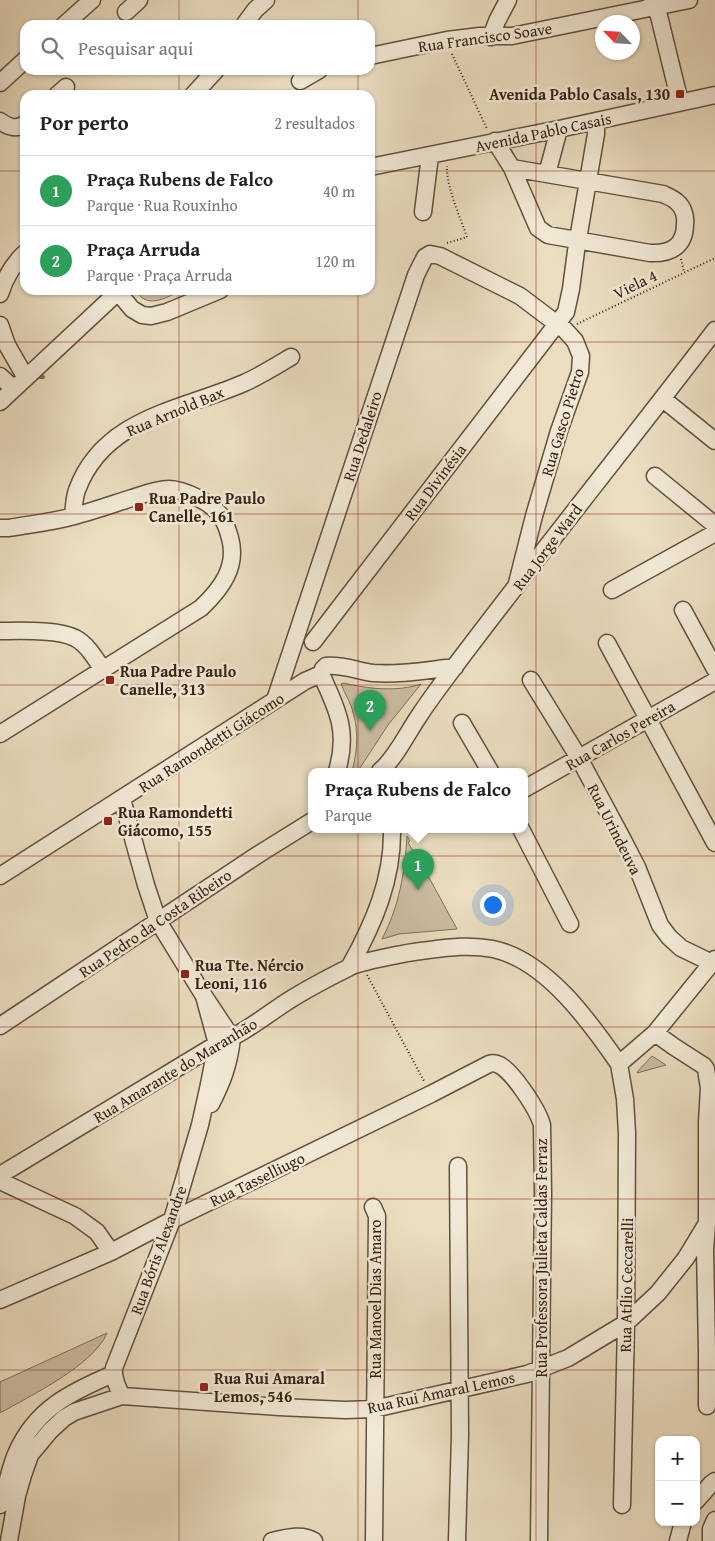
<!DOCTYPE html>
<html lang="pt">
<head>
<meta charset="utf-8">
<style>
  :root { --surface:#fff; --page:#f6f6f6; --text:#222; --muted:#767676; --line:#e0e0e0; --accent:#d93025 }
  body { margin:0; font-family:"Gentium Book Plus",serif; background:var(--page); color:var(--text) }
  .controls { position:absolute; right:15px; bottom:15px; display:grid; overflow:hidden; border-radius:10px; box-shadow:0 1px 4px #0004 }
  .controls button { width:45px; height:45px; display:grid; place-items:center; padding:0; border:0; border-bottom:1px solid var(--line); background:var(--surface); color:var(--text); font:25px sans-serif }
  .compass { position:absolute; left:595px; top:15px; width:45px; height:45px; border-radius:50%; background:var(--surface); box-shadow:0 1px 4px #0004; rotate:295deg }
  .you { position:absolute; left:492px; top:904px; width:18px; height:18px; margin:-12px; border:4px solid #fff; border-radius:50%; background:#1a73e8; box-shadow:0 0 0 8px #1a73e833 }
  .badge { display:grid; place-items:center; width:32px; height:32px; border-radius:50%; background:var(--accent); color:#fff; font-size:16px; font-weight:700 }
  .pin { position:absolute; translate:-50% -41px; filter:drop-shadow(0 1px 2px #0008) }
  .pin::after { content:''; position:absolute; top:26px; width:18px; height:15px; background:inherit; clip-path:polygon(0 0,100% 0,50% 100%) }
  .popup { position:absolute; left:308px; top:768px; width:220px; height:65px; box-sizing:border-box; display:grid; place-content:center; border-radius:10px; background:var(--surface); filter:drop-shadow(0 1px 4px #0005); font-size:16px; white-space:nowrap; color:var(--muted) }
  .popup b { font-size:19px; color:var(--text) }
  .popup::after { content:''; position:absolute; left:50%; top:100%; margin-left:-10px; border:10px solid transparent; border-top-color:var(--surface) }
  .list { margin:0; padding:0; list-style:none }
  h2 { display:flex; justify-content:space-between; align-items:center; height:65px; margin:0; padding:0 20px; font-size:21px }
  h2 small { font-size:16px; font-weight:400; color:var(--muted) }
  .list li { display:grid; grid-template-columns:32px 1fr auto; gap:15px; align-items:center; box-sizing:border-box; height:70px; padding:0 20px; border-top:1px solid var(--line) }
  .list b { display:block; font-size:19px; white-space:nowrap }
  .list p { margin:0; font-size:16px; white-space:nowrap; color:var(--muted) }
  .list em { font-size:16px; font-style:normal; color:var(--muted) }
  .icon { flex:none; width:28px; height:28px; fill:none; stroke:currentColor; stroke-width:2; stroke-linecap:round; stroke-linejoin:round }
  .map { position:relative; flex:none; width:715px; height:1541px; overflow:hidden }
  .search { position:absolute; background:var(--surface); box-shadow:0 1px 4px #0004; left:20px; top:20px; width:355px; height:55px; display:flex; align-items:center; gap:12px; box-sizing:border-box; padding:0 18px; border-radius:15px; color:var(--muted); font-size:19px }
  .panel { position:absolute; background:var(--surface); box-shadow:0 1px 4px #0004; left:20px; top:90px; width:355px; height:205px; border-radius:15px }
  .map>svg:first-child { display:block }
</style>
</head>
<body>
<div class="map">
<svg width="715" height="1541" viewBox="0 0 715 1541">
  <rect width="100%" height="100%" fill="#eaddc0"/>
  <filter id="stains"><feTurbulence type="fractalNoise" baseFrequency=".004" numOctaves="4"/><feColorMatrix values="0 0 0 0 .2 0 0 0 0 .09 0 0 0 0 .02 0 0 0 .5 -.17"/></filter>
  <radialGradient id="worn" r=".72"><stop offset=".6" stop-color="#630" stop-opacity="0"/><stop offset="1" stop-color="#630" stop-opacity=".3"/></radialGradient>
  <!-- green -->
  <path fill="#cbbda3" stroke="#806f5b" d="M143 290H183C168 296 151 309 138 294Z
    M344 683C368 689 398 692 421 684L388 725 358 771H352C358 750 359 727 351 706 348 698 344 692 341 684Z
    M407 836 410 841 408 843 420 861 457 929 399 934 382 939C399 907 405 872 407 836Z
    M652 1056 666 1065 637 1073 638 1071Z
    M107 1333C94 1365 30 1396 0 1413V1382Z"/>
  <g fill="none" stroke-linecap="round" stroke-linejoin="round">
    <!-- stream -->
    <path stroke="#7d6b57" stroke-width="4" d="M35 377H43"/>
    <defs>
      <path id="minor" d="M652 0 659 16 680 102
        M126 12 139 0
        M64 25 92 0
        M244 25 255 10 266 0
        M491 37 497 21 508 0
        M370 56 447 40 480 36H512L689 0
        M300 81 319 70
        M0 83 25 60
        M57 95 66 87
        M193 95 216 70
        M0 121C8 127 16 130 25 124
        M495 141 512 168 663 194C667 196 673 198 677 202 683 207 686 216 685 224 685 246 671 254 650 253L548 235 538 228 512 168
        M370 167 559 129 715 95
        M547 174 559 129
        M423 212 430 156
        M118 292 132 309 142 315 151 316 167 312 220 290
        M0 294C5 278 13 264 25 253
        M0 325 7 345 26 378
        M0 376 14 389
        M663 399 715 441
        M0 402 120 290
        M655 476 715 525
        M73 516C74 508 74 498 77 490 104 417 182 410 244 383 260 376 276 366 291 357
        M0 528H9C31 524 53 522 74 516 93 511 113 504 132 498 144 494 157 489 169 489 179 489 190 494 198 498 217 507 225 518 230 538 238 567 221 589 201 608L0 734
        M612 590 715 533
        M683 610 715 669
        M0 631C19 631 58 629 75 638 87 644 95 658 103 670
        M313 642 566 312 571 289 576 251 596 134V121
        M607 643 715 843
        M531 680 579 758 622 838 637 867 660 925 669 937 681 948 712 963
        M275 700 416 275 425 257 430 254 440 256 520 296 565 330 575 341 581 356 580 372 559 431 534 516 516 587
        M462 723 490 771
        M337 771C349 731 337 709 321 674L323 669 326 666C341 664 358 671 373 673 401 675 427 670 455 667
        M380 771C395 759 408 732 419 716 430 699 443 682 455 666 540 553 629 443 715 330
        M524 789 715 681
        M122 799 146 885 158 921 204 996 232 1038C229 1064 223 1081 211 1104
        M521 829 570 924
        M0 876 305 681 321 674
        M350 966C374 923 393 879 392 829
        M0 1026 259 854 312 821
        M655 1033 673 1046 704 1066 706 1069 709 1088 707 1122V1224L705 1250 707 1350V1406
        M619 1064 625 1099 627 1133 626 1323 622 1505
        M0 1175 217 1044C243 1034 265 1016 288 1001 307 989 328 978 348 968 354 964 362 963 369 961 387 957 404 953 421 951 445 948 469 944 493 949 546 960 590 1022 619 1064L655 1033 715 959
        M0 1181 75 1216 97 1232 111 1252
        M373 1207 377 1216 374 1541
        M0 1300 111 1252 172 1220 431 1094 489 1064C492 1063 494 1063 497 1064 511 1068 538 1110 542 1125L543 1193 539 1541
        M122 1396C117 1387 113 1378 114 1368L172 1220 200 1125 208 1089 217 1044 204 996
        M696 1501 711 1484 715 1481
        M0 1505C7 1489 9 1470 16 1454 35 1409 71 1392 113 1374
        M9 1541 17 1496 23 1475 30 1455 50 1431 64 1418 74 1412 122 1396 279 1407 345 1410 374 1409 527 1374 568 1358 626 1323 658 1293 686 1258 715 1210
        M272 1541C285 1538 302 1533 314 1541
        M457 1541 460 1435 458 1166
        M678 1541 683 1522
        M711 1541V1529L715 1520"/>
    </defs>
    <!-- minor casing -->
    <use href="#minor" stroke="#63503e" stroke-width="19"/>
    <!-- path -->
    <path stroke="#362113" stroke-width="2" stroke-dasharray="1 2.5" stroke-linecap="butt" d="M452 54 487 129
      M447 243 467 237C460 217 446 186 447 166
      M681 259 684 272
      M577 324 715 258
      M367 975 425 1083"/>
    <!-- minor -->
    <use href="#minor" stroke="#f1e9d6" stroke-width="16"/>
  </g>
  <!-- grid -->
  <path fill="none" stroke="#8f2418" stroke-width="1" stroke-opacity="0.55" d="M179 0V25M358 0V25M536 0V1541M179 70V95M358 70V95M0 171H25M370 171H715M179 290V1541M358 290V1541M0 342H715M0 514H715M0 685H715M0 856H715M0 1027H715M0 1199H715M0 1370H715"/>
  <!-- markers -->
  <g fill="#8f2418" stroke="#f1e9d6" stroke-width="2">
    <rect x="675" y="89" width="10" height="10" rx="2.5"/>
    <rect x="134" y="502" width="10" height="10" rx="2.5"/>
    <rect x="105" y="675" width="10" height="10" rx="2.5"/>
    <rect x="103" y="816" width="10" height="10" rx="2.5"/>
    <rect x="180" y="969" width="10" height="10" rx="2.5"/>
    <rect x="199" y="1382" width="10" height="10" rx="2.5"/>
  </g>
  <g text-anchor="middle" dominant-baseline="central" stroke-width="5" stroke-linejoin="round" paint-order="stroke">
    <!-- street labels -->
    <g font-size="16" fill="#362113" stroke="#f1e9d6">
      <text transform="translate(485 37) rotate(-8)">Rua Francisco Soave</text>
      <text transform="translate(543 132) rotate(-12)">Avenida Pablo Casais</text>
      <text transform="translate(635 284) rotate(-26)">Viela 4</text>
      <text transform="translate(175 411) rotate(-23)">Rua Arnold Bax</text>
      <text transform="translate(562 422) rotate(-73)">Rua Gasco Pietro</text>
      <text transform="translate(362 436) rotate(-72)">Rua Dedaleiro</text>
      <text transform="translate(435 482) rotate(-53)">Rua Divinésia</text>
      <text transform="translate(547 547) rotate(-53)">Rua Jorge Ward</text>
      <text transform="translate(620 735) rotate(-30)">Rua Carlos Pereira</text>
      <text transform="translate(211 742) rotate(-33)">Rua Ramondetti Giácomo</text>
      <text transform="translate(615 829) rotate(63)">Rua Urindeuva</text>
      <text transform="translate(155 923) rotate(-34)">Rua Pedro da Costa Ribeiro</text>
      <text transform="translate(175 1070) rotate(-31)">Rua Amarante do Maranhão</text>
      <text transform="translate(257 1179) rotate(-26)">Rua Tasselliugo</text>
      <text transform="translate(158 1250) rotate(-70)">Rua Bóris Alexandre</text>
      <text transform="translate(541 1258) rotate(-90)">Rua Professora Julieta Caldas Ferraz</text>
      <text transform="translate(626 1285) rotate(-89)">Rua Atílio Ceccarelli</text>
      <text transform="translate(375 1299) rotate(-90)">Rua Manoel Dias Amaro</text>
      <text transform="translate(441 1392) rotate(-12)">Rua Rui Amaral Lemos</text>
    </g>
    <!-- poi labels -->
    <g font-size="16" font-weight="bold" fill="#362113" stroke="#f1e9d6" text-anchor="start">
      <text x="670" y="94" text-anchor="end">Avenida Pablo Casals, 130</text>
      <text x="149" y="498">Rua Padre Paulo<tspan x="149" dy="18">Canelle, 161</tspan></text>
      <text x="120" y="671">Rua Padre Paulo<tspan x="120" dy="18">Canelle, 313</tspan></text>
      <text x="118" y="812">Rua Ramondetti<tspan x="118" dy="18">Giácomo, 155</tspan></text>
      <text x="195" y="965">Rua Tte. Nércio<tspan x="195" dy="18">Leoni, 116</tspan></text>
      <text x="214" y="1378">Rua Rui Amaral<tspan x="214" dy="18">Lemos, 546</tspan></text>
    </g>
  </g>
  <rect width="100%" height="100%" filter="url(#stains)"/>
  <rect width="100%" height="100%" fill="url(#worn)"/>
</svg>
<div class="controls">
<button>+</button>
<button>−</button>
</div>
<svg class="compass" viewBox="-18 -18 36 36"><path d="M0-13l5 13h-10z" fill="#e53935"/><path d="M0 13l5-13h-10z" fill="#767676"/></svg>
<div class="you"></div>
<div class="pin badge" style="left:418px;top:890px;background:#2e9e5b">1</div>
<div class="popup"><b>Praça Rubens de Falco</b>Parque</div>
<div class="pin badge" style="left:370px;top:731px;background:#2e9e5b">2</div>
<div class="search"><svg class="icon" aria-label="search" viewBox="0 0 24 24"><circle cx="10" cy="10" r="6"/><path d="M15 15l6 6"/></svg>Pesquisar aqui</div>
<section class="panel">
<h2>Por perto<small>2 resultados</small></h2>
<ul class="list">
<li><span class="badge" style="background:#2e9e5b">1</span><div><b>Praça Rubens de Falco</b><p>Parque · Rua Rouxinho</p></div><em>40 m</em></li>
<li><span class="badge" style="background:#2e9e5b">2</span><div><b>Praça Arruda</b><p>Parque · Praça Arruda</p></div><em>120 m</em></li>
</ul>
</section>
</div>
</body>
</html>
